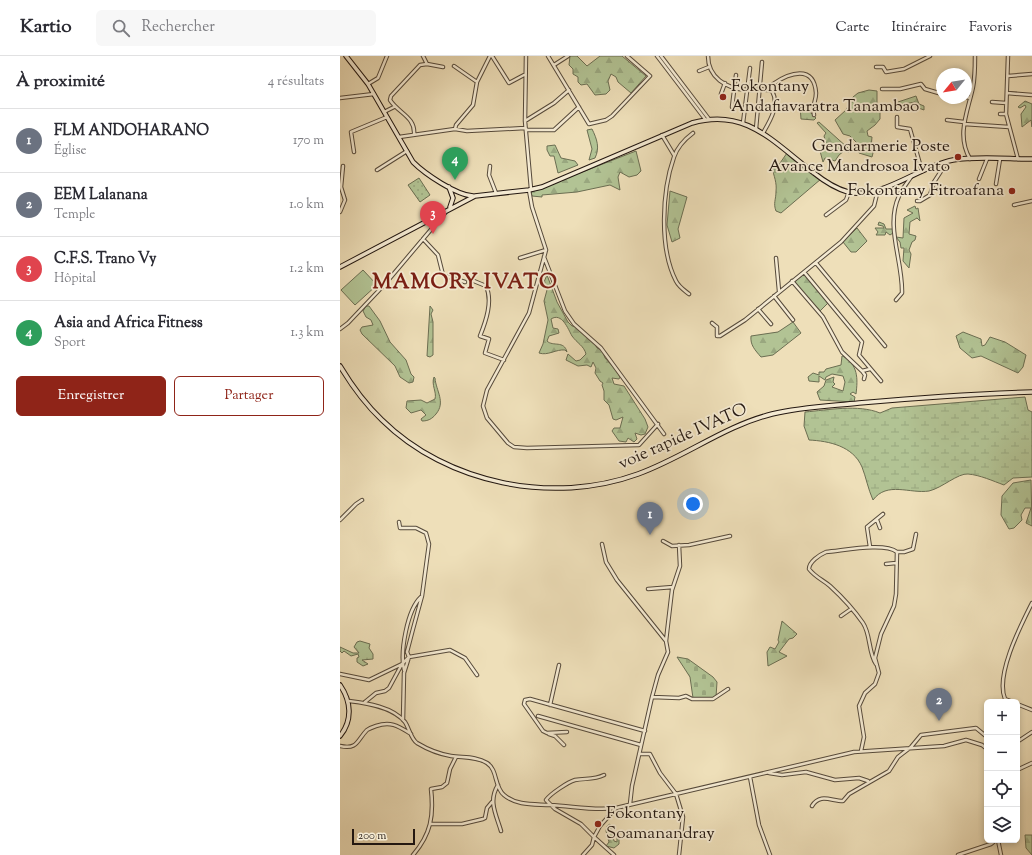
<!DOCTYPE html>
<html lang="fr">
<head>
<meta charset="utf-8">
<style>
  :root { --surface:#fff; --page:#f7f7f7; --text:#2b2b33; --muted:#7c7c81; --line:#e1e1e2; --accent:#8f2418 }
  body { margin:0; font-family:"Sorts Mill Goudy",serif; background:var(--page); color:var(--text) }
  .controls { position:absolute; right:12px; bottom:12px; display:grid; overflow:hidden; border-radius:6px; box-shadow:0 2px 6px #0003 }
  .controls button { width:36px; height:36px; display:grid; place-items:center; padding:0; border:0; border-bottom:1px solid var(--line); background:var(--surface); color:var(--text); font:20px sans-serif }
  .compass { position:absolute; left:596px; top:12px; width:36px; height:36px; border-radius:50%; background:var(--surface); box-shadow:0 2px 6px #0003; rotate:240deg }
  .scale { position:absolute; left:12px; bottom:10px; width:63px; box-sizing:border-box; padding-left:4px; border:2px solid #241811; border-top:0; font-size:11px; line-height:14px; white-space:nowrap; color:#241811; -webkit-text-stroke:3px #f4ead2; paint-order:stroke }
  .you { position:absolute; left:353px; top:448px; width:14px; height:14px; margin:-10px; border:3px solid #fff; border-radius:50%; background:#1a73e8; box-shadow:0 0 0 6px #1a73e833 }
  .badge { display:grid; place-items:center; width:26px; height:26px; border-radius:50%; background:var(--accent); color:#fff; font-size:13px; font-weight:700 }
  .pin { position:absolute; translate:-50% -33px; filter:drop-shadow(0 1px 2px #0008) }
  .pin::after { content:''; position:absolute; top:21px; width:14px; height:12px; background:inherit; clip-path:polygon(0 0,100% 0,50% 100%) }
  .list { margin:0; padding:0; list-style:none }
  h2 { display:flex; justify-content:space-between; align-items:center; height:52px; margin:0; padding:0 16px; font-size:17px }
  h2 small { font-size:13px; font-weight:400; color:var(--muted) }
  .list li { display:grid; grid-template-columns:26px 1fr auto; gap:12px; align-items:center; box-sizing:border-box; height:64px; padding:0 16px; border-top:1px solid var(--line) }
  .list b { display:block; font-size:15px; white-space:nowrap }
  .list p { margin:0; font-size:13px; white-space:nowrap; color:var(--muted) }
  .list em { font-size:13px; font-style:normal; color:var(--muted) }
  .actions { display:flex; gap:8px; padding:12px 16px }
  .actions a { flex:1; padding:9px 0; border:1px solid var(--accent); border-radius:6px; text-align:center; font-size:14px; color:var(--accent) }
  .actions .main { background:var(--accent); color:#fff }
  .icon { flex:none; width:22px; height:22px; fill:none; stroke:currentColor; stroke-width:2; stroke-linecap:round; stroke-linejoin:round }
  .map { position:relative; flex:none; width:692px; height:799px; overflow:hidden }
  header { display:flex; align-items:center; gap:24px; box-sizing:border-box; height:56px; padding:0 20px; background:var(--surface); border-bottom:1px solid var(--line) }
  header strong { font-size:19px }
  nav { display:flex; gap:22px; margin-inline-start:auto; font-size:14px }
  .search { width:280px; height:36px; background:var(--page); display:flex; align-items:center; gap:10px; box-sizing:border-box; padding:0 14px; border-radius:6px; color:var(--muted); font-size:15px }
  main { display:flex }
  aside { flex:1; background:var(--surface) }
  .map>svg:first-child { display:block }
</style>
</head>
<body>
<header>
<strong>Kartio</strong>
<div class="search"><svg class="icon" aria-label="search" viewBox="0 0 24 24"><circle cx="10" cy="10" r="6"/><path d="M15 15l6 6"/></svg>Rechercher</div>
<nav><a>Carte</a><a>Itinéraire</a><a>Favoris</a></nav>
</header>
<main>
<aside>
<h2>À proximité<small>4 résultats</small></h2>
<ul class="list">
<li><span class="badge" style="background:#6b7280">1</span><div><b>FLM ANDOHARANO</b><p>Église</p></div><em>170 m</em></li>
<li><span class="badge" style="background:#6b7280">2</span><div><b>EEM Lalanana</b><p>Temple</p></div><em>1.0 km</em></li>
<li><span class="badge" style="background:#e0444e">3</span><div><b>C.F.S. Trano Vy</b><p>Hôpital</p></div><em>1.2 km</em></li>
<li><span class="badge" style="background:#2e9e5b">4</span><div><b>Asia and Africa Fitness</b><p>Sport</p></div><em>1.3 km</em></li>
</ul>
<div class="actions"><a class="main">Enregistrer</a><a>Partager</a></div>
</aside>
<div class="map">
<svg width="692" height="799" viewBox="0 0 692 799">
  <defs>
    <pattern id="forest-firs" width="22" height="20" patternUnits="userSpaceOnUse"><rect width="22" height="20" fill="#b2c394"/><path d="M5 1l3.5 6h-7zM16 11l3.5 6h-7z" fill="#99a77f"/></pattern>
    <pattern id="wetland-marsh" width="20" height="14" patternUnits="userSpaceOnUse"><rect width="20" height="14" fill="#b2c394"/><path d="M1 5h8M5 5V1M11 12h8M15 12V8" fill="none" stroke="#99a77f"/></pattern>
    <pattern id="cemetery-stones" width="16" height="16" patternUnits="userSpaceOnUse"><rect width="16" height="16" fill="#b2c394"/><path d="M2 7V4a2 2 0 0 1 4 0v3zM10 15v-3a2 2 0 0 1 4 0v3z" fill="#99a77f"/></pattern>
    <pattern id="garden-dots" width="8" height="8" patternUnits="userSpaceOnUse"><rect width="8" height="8" fill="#b2c394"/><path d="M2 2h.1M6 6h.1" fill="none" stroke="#99a77f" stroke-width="1.8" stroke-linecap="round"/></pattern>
  </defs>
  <rect width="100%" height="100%" fill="#eedfb9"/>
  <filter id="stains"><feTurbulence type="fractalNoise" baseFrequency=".005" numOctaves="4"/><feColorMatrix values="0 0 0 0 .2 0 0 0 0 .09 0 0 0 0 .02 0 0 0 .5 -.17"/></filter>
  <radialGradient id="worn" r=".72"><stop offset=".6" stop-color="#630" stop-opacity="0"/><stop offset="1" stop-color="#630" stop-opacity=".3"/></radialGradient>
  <!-- forest -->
  <path fill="url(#forest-firs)" stroke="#6b6e52" d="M230 0H237L247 10 260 0H282L306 20 291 37 278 26 276 21 271 18 268 25 270 34 266 38 255 39 247 28 241 29 238 26V21L233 18V13L229 9Z
    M529 34 537 35V50L540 55V63L535 69 527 75 528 80 532 81 531 92 533 97 532 101 519 97V89L510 80 503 78 495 64 506 54 513 41 518 37Z
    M576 40 579 48 584 50V54L576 51 575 46 559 49 558 46Z
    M685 45 692 48V71L691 64 682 71 681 58 686 51 685 49 680 52 678 51Z
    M460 50 471 57 476 62 474 64 461 63Z
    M479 66 508 92 509 96 504 95 499 99 495 105 485 102 483 106 480 95 486 87 484 80 486 77 477 67Z
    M252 73C257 83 260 92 255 102L249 104 252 93 247 74Z
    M215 89 221 102 235 105 238 109 218 117 214 100H210L207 94V90Z
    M296 95 301 115 297 119 289 121 280 116 278 121 280 134 270 129 237 136 202 139V141L192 140 191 136Z
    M447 97 481 123 441 157 436 155C433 147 436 144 436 135 437 127 434 120 432 112L438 110Z
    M330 135 347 141 338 173 340 182 332 186 327 169Z
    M575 150 576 153 578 152 580 165 577 162 570 166 569 178 576 180 575 184 572 186 569 194 571 198 569 212 563 205 564 192H561L560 186 556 181 563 182 564 162 573 157 567 154Z
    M539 166 544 168 546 173H553V177L550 179 546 176 545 179H536L538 176 535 172H544L543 170 538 169Z
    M517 172 527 185 516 196H511L503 186Z
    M464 218 488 247 480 255 454 226Z
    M207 219 217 246 228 266 232 270 237 271 254 286 257 292 262 294 265 302 277 315 280 321 279 323 272 322 274 328 284 330 305 363 308 371 305 378 301 379 295 377 297 383 294 386 288 382 286 386 279 385 272 375 274 372H280L283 361 276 364 273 363 269 349 264 344V335L262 329 263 327 260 325 255 317 256 312 253 306 251 311 247 309 238 310 226 304 228 298 236 305 240 304 246 298C244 290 237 287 232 280 228 273 222 256 211 263L213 272 218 273 219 277 209 280 207 285C213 291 224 284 227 296L225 294C216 293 208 300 199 297L203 288 208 264 204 245 207 234 204 226Z
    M26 250H29L40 265 50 286 66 304 71 318 74 321 73 326 69 327 60 321 55 310 22 278 20 274 22 271 33 269 31 264 26 261 23 255Z
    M90 250 93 254 91 258 93 266V299L90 301 87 300Z
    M453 266 461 277 433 299 421 301C415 294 410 289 411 280L438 276Z
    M623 276 641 283 642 290 645 289 650 281 665 286 686 299 683 311 678 317 641 300 632 302 620 292 616 280Z
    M502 300H503C518 309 518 322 516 338L513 336 510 338 515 341 514 346 480 344 477 336 484 330 486 324 494 321 493 326 495 328 492 331 503 335 505 326 503 320 492 318 486 321 485 324 479 320V326L469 325 468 321 473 317 479 319V316H484L486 313 501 309Z
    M94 321 95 322C96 335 106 346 96 358 92 363 88 365 82 365L81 363 86 359 81 354 71 357 66 352 67 345 81 344 87 347 95 343C97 336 91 329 94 321Z
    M691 424 692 470 686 467 691 452H685L681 459 682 464 674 472 669 473 661 459 662 440 673 427Z
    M442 565 457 578 453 582 449 583 439 596 447 600 428 610 427 596 430 591 435 593 439 586 438 584Z
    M20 585 30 588 29 592 33 598V603L22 604 28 608 23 610 17 606V602L19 601 18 598 11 600 4 595 2 597 0 595V591L13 597H19L14 591 17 586Z
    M270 768 274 785 277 786V780L279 781V788L274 792 266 790 269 786 266 775 267 770Z
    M685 779H692V799L686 792Z"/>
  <!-- wetland -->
  <path fill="url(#wetland-marsh)" stroke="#6b6e52" d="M685 341 688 354 692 356V421L673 422 664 429C653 425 640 419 628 418 618 417 602 432 589 435 570 438 547 425 533 444 528 433 526 421 522 411 513 390 489 385 469 384L464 370 465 356C488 354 518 348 540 357L552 352Z"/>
  <!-- cemetery -->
  <path fill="url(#cemetery-stones)" stroke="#6b6e52" d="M337 601 348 603 373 621 377 626 376 641 373 643 353 642 350 621Z"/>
  <!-- park -->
  <path fill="#b2c394" stroke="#6b6e52" d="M23 214 37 229 15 249 1 234Z"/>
  <!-- garden -->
  <path fill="url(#garden-dots)" stroke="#6b6e52" d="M79 122 90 139 80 146 68 129Z"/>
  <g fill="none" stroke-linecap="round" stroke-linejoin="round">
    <defs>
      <path id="street" d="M83 0 87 8 103 11
        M152 0 169 27 184 19
        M186 0 185 65 191 133
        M208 0 249 68 266 64 272 60 310 20 287 0
        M317 0 365 63
        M321 0 369 63
        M368 0C368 21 386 33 407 34 416 34 424 32 432 35 440 49 430 65 423 77
        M668 0 666 58 678 103
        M214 9 228 0
        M114 10 137 26 133 49 116 69 115 73
        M536 11H543L546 16 564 13 590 0
        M359 15 369 11
        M668 20 692 18
        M137 26 150 0
        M28 28 38 22 47 0
        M542 33H560L581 28 585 33 602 38
        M432 35 433 28C449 17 474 8 476 37 476 46 472 47 474 59
        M667 37 692 39
        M381 38 385 27
        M626 41 630 42
        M0 42 34 38
        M652 46 666 47
        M392 51 396 19
        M44 56 54 51
        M660 58H666
        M557 61V71L570 73 582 115
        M607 64 624 66
        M185 65 214 47 229 34
        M403 67 410 12
        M624 68 669 71
        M416 73 422 6
        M74 79C76 61 58 57 50 44L51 40 80 9 87 8
        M322 79 334 99
        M59 81 115 73 127 75 185 72 187 74H214L239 51
        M14 96 11 76 47 61
        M630 103C616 79 628 55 633 31 635 21 635 10 635 0
        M150 110 149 119 156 137
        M37 114 67 95
        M639 123 647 103
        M656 128 660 103
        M189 134 192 151 206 194 189 257 147 334 143 350 147 362 168 387 174 391 187 392 299 389 318 368
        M577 145H580L590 139 594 126 607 106
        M674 149 692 145
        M0 156 5 144 1 131 3 110
        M486 159 506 144 509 136
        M83 183 98 199 103 219 125 226
        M204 201 225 255 234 268 261 292 324 378
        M180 202 206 194
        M436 202 439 235
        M476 207 545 290
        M464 216 522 286 519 299 541 325
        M129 223 146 230C153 245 146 265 140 280L149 283 145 297 164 304
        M452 225 483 261 502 296 522 315 525 319 524 323
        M349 238C344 234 339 231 336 225 319 192 322 135 334 101 337 92 345 83 353 77
        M434 240 453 264
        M556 244 562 237C563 205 545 170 559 140 562 133 567 127 571 121
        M418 253 431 268
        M372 267 377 271V280H380L405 264 501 186 534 150 538 134
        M0 273 8 267 45 228 105 157
        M522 315 530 313
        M0 464 16 448 22 444
        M537 464 540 472
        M59 466 60 472H76L86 477 89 488 82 540 73 573 67 596 69 601 64 617 63 664
        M323 485 332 490 349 489 390 480
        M262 488 266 506 277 524 326 585
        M530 491 527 471 543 458
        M557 496H564L573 493 576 478
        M546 508 556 507
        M308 533 333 531
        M501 560 511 553
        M64 614C60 596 67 554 81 541
        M0 618 29 624 62 608
        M312 641 339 642 346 640 352 643H373L388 633
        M9 645C27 647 53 651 65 666 69 672 71 683 77 687 87 693 99 698 111 700 122 702 136 700 147 707 158 714 154 731 164 739 177 750 194 748 210 749 233 750 253 755 276 752L514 696 604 690 626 684 642 689 647 693
        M25 646 36 637 45 635 49 632 62 608 69 601 110 594 125 602 137 619
        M673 646 665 643C655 619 681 569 692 547
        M677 648 692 654
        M210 649 219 609
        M198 660 301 689
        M227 676 207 677 203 675 184 648 185 644 190 643 305 675
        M209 678 215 680 224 689
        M677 686 692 676
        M0 690C18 694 17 684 27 674 30 672 33 671 36 670 51 665 58 670 71 678
        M521 695 524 681 519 650 525 637 535 628 539 617 535 602 541 578 554 550 556 538 557 496C544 486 502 495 486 496 479 499 469 506 469 513 475 521 483 524 490 530 502 541 514 554 523 567 531 579 528 596 536 608
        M299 698H310L320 717 336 738 343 761 339 799
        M677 714 692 707
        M429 717 442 719 466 716 495 724 519 722 528 725
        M410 721 419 769 430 799
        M158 729C148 745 156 758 161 775
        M290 748 292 730 312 641 318 619 328 596 326 585 332 534 340 510 339 489
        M472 750C480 737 491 745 503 745L509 738 549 715 558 701 571 691 581 679 636 672 647 681
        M91 768H122L143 763 145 762 147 752 152 746
        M658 784 661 799
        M73 799C91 778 94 760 91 733L102 731 107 727 110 713 116 701
        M243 799 252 789 254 781 241 768 215 753 206 744C210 738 228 726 235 724 245 722 254 724 264 719
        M274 799 254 781 260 770 276 752
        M618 799 651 788 656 784"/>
      <path id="secondary" d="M6 0 28 28 73 106C85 118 116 139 133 140
        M109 131 113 142 110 151
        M0 211 135 140 189 134 202 131 352 67C406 51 434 87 474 117 484 125 494 132 508 136 542 144 579 110 613 104 636 100 669 103 692 103
        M0 310C12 330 25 348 42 364 107 428 213 449 298 418 345 401 384 370 432 358 461 351 490 350 519 347 576 342 634 338 692 336
        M0 629C11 645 13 664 0 680"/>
    </defs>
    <!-- street casing -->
    <use href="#street" stroke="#564a3b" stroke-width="4.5"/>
    <!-- secondary casing -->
    <use href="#secondary" stroke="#241811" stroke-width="5.5"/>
    <!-- street -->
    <use href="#street" stroke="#f4ead2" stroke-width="2.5"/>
    <!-- secondary -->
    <use href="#secondary" stroke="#f4ead2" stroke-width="3.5"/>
  </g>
  <!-- markers -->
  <g fill="#8f2418" stroke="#f4ead2" stroke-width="1.5">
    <circle cx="383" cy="41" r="4"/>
    <circle cx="618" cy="101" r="4"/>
    <circle cx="672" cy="135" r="4"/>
    <circle cx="258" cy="768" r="4"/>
  </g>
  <g text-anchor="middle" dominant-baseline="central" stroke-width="3.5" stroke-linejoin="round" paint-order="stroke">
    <!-- poi labels -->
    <g font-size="17" fill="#241811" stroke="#f4ead2" text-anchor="start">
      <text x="391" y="31">Fokontany<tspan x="391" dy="20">Andafiavaratra Tanambao</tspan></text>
      <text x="610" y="91" text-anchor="end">Gendarmerie Poste<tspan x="610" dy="20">Avance Mandrosoa Ivato</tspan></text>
      <text x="664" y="135" text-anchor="end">Fokontany Fitroafana</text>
      <text x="266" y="758">Fokontany<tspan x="266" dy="20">Soamanandray</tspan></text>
    </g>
    <!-- street labels -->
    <g font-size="17" fill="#241811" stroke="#f4ead2">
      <text transform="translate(343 381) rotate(-24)">voie rapide IVATO</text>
    </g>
    <!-- district labels -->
    <g font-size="21" font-weight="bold" letter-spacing="1" fill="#7a1f14" stroke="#f4ead2">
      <text x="125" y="227">MAMORY IVATO</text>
    </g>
  </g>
  <rect width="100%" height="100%" filter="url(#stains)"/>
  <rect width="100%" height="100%" fill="url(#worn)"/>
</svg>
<div class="controls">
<button>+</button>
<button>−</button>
<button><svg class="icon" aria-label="locate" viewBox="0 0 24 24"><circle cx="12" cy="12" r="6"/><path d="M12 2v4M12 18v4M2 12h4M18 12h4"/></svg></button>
<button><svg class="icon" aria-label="layers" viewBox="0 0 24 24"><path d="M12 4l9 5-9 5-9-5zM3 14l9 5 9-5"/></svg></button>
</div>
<svg class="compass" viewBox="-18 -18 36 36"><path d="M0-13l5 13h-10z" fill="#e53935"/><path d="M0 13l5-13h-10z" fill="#7c7c81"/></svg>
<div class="scale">200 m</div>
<div class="you"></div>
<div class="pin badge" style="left:310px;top:479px;background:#6b7280">1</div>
<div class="pin badge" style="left:599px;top:665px;background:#6b7280">2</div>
<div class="pin badge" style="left:93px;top:178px;background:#e0444e">3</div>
<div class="pin badge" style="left:115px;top:124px;background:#2e9e5b">4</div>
</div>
</main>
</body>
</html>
